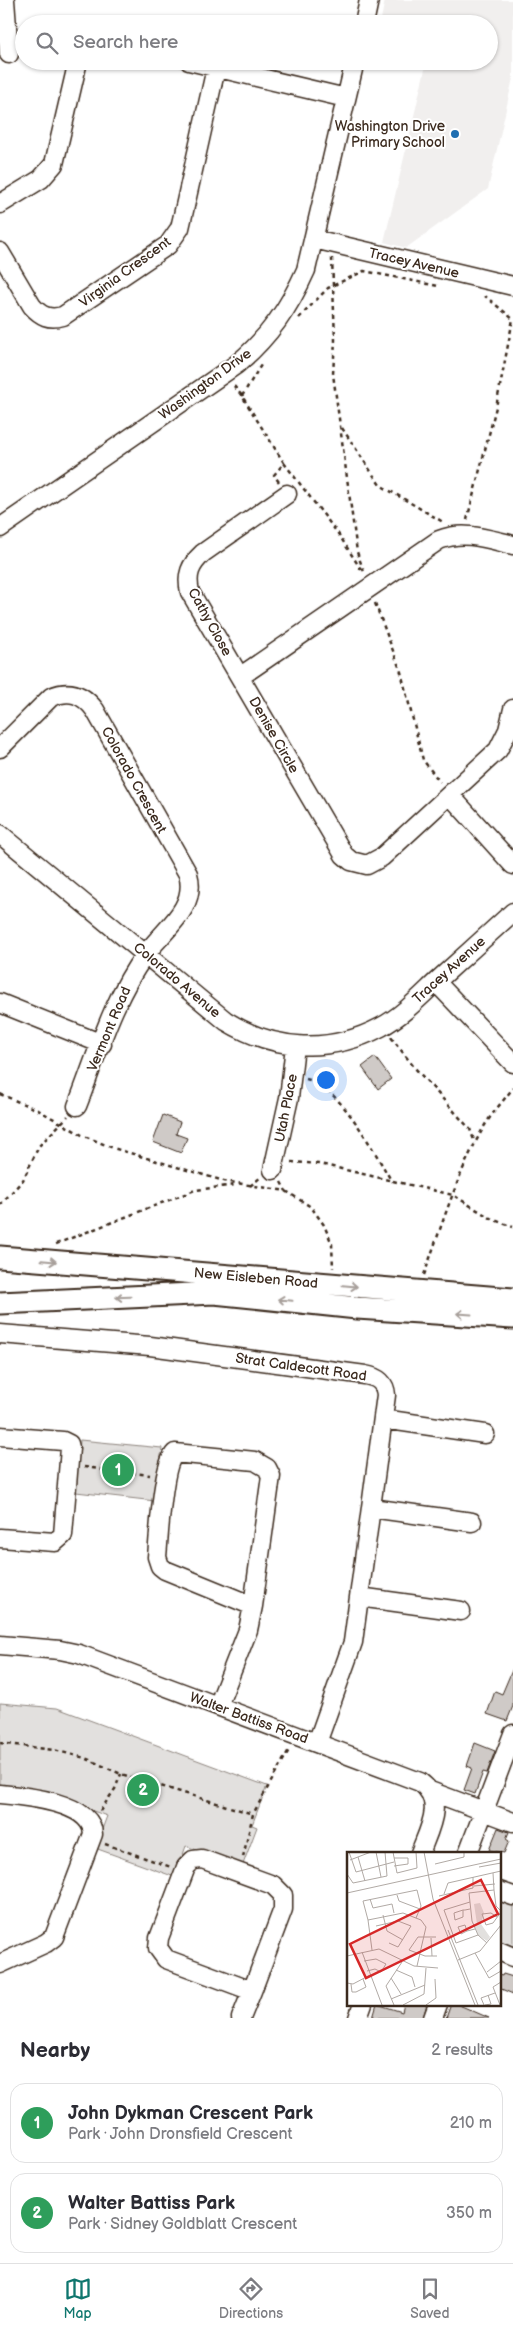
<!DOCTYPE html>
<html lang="en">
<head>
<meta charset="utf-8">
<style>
  :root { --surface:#fff; --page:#f7f7f7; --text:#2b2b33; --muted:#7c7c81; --line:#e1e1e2; --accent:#0f766e }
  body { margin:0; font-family:"Balsamiq Sans",sans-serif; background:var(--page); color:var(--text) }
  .you { position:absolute; left:325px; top:1079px; width:18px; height:18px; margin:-12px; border:4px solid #fff; border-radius:50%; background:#1a73e8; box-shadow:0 0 0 8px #1a73e833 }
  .badge { display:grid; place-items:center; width:32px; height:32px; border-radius:50%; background:var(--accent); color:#fff; font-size:16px; font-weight:700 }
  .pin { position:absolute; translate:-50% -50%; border:2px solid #fff; box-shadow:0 1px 5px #0006 }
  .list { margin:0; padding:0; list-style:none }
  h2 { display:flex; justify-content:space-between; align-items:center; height:65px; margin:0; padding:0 20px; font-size:21px }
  h2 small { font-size:16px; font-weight:400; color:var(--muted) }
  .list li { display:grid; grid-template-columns:32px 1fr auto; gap:15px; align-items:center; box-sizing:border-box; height:80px; margin:0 10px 10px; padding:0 10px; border:1px solid var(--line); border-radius:15px }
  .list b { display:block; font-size:19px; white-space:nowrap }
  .list p { margin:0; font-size:16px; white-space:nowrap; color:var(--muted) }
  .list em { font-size:16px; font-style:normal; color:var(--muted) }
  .icon { flex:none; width:28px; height:28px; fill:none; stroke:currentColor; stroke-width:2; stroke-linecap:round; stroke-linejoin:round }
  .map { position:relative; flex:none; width:513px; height:2018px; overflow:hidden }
  .search { position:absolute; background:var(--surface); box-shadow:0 1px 4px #0004; left:15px; right:15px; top:15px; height:55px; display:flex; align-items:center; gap:12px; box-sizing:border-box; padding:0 18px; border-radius:28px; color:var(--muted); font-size:19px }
  .sheet { height:245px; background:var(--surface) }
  nav { display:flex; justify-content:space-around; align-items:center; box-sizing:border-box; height:70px; border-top:1px solid var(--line); background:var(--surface); font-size:14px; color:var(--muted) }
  nav a { display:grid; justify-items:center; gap:2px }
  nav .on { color:var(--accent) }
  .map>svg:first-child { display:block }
</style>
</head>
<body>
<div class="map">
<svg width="513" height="2018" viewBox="0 0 513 2018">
  <rect width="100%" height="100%" fill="#fff"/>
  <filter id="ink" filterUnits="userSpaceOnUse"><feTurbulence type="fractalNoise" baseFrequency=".02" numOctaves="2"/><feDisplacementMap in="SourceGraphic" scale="10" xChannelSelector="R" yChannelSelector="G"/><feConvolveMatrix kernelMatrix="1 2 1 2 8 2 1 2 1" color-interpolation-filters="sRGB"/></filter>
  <g filter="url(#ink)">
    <!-- built -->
    <path fill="#f1efee" d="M385 0H513V78L488 189 406 248 384 242 427 61H489V24H380Z"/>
    <!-- green -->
    <path fill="#e2e0de" stroke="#8e857e" d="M80 1440 162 1448 155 1501 76 1492Z
      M0 1703 57 1708 267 1786 252 1825 257 1827 242 1867 186 1846 175 1877 95 1848 107 1816 40 1792 0 1789Z
      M499 1899 513 1904V1946L499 1941Z"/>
    <!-- building -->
    <path fill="#cfcac7" stroke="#3b2a1e" d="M375 1057 391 1079 378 1089 362 1067Z
      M163 1115 180 1122 176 1134 187 1138 181 1153 153 1142Z
      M513 1668V1706L507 1721 487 1714 495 1691 502 1694Z
      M475 1743 495 1751 487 1773 483 1772 475 1794 464 1790 472 1768 467 1766Z
      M498 1828 509 1832 506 1839 509 1841 504 1853 489 1850Z
      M503 1974 513 1977V1994L499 1988V1975L502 1976Z
      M377 2004 402 2012 404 2004H427L423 2018H373Z
      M451 2004H457L489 2018H446Z"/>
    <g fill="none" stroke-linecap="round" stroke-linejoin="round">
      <defs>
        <path id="minor" d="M5 0 9 54
          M364 24 369 0
          M189 61 346 98
          M0 204 41 179 54 164 78 61
          M314 239 513 286
          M0 252 32 306C41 316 49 320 63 316L168 245 180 228 183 215 216 68
          M287 494 203 553C190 565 186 575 190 592L344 855 351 861 367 865 382 857 498 750 508 730 513 709
          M0 528 237 364C269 337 289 308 306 270L355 61
          M241 676 439 540C464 530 488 539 513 545
          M0 748 51 697C70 689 83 694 95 710L188 874C198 908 163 930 145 955 113 998 97 1055 77 1106
          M450 795 513 865
          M0 834 226 1021C275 1051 330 1054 381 1027 402 1016 420 997 437 981 462 958 488 935 513 912
          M436 982 513 1063
          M0 1003 102 1044
          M273 1170 289 1098 295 1046
          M0 1334 150 1346 365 1375C377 1377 385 1382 386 1395L353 1642 317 1743
          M383 1419 485 1434
          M0 1436 63 1441 69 1444 70 1448 63 1535 55 1542 0 1538
          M371 1508 472 1522
          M359 1597 461 1611
          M0 1645 60 1650 79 1654 420 1782C446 1801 429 1829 420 1853
          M218 1706 248 1630 253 1606 271 1476 267 1468 255 1461 175 1453C162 1465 159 1536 157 1557L160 1566 165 1570 253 1606
          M430 1791 513 1822
          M0 1794C24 1796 92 1802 93 1834L54 1937 46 1943 0 1964
          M468 1853 513 1734
          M202 1859 273 1885 283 1895V1909L252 1991 166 1959 158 1948 159 1938 186 1867 193 1860Z
          M499 1891 513 1896
          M499 1951 513 1957
          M241 2018 252 1991
          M358 2018 363 2004
          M433 2018 438 2004"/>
        <path id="major" d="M0 1257 513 1299
          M0 1303 214 1293 357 1308 513 1318"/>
      </defs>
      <!-- minor casing -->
      <use href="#minor" stroke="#3b2a1e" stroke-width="21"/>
      <!-- major casing -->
      <use href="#major" stroke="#3b2a1e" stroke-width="25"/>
      <!-- path -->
      <path stroke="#3b2a1e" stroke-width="2.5" stroke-dasharray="4 4" stroke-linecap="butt" d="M332 258 335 340 333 374 357 552 364 572
        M299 318 328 288 364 271 438 286
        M234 386 242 396 284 463 274 475 279 482
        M242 396 261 365
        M342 428 380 485 443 522
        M284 463 339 535 362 571
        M467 520 496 407 513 319 485 296
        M375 603 401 672 423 760 440 782
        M391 1037 414 1067 470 1129 475 1143
        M306 1079C340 1086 375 1153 392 1182
        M0 1094 40 1111 82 1135 113 1148 224 1181 286 1191 311 1207 324 1225 332 1244 333 1268
        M291 1162 320 1164 453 1195 492 1219 513 1227
        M281 1182 286 1191
        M250 1186 261 1177
        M0 1205 23 1180 39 1146 68 1116
        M56 1244 195 1190 235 1185
        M424 1275C442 1225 458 1171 485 1125 493 1112 504 1100 513 1088
        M84 1467 150 1475
        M0 1743 54 1750 85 1758 121 1774 253 1814
        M100 1811 115 1789 121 1774
        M105 1844 171 1867
        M243 1857 253 1814 290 1748"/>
      <!-- minor -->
      <use href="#minor" stroke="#fff" stroke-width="18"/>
      <!-- major -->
      <use href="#major" stroke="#fff" stroke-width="21"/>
    </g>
    <!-- one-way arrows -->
    <defs><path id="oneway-shaft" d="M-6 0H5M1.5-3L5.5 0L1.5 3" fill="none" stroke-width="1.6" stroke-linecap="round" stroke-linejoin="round" transform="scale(1.25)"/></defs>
    <g stroke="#a79f9a">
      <use href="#oneway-shaft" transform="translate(49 1261) rotate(5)"/>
      <use href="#oneway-shaft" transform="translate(350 1286) rotate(5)"/>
      <use href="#oneway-shaft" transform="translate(123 1297) rotate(178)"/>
      <use href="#oneway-shaft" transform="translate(285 1300) rotate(-174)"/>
      <use href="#oneway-shaft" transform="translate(464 1314) rotate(-176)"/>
    </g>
  </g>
  <!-- markers -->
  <circle fill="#1f6fb2" stroke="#fff" stroke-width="2" cx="455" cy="134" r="5"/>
  <g text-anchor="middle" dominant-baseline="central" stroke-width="4" stroke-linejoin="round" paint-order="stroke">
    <!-- poi labels -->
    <g font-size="14" fill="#3b2a1e" stroke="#fff" text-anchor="end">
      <text x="445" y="126">Washington Drive<tspan x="445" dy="16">Primary School</tspan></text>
    </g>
    <!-- street labels -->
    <g font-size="14" fill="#3b2a1e" stroke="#fff">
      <text transform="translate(414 263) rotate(13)">Tracey Avenue</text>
      <text transform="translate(125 272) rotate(-36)">Virginia Crescent</text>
      <text transform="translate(205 384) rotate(-36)">Washington Drive</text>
      <text transform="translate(210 622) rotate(61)">Cathy Close</text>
      <text transform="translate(274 735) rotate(60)">Denise Circle</text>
      <text transform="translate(134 780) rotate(61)">Colorado Crescent</text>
      <text transform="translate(449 970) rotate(-42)">Tracey Avenue</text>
      <text transform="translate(177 980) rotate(40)">Colorado Avenue</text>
      <text transform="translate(109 1029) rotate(-67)">Vermont Road</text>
      <text transform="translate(286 1108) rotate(-79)">Utah Place</text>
      <text transform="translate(256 1278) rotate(5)">New Eisleben Road</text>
      <text transform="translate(301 1367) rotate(8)">Strat Caldecott Road</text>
      <text transform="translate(249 1718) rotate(20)">Walter Battiss Road</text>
    </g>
  </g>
  <!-- overview -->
  <g transform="translate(347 1852)">
    <rect width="154" height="154" fill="#fff"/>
    <path d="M133 51 137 61 134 72 143 85 140 89 131 83 127 73 130 72 127 52Z" fill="#e2e0de"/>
    <path fill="none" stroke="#b1aaa5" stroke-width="1" d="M2 0 9 20 47 10M29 0 34 25M46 0 50 21 70 16 69 0M77 0 86 47 128 153M11 5 18 29M47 6H61V12L47 14M3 8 24 0M88 12 117 5V0M132 15 154 11M146 21 147 38M0 22 6 31 40 24 38 0M127 34 148 32M0 41 154 7M97 42 101 31 154 19M50 43 52 49 73 57M92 44 126 36V25M23 47 26 56 45 52 47 61M123 50 97 58 109 91 131 83M116 58V65L108 68 107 61 116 58H118L123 57M36 63 40 79 56 88M150 65 144 61 135 62 139 73 146 71 154 60M21 68 16 49 70 38 74 54 69 66M29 74 51 69 64 74 51 95 42 91M101 78 131 153M120 79 118 73 111 75 114 82 120 79 128 77M89 85H71L62 98 78 104H90M84 86 85 104M140 91 131 83 125 69 122 41 147 38 149 54 154 59M25 98 21 68 56 61 74 68 79 75 70 114M15 100 35 153M128 101 142 126 154 119M0 104 32 97 67 114 91 116M111 108 133 99 154 73M17 109 29 107 39 112 34 120 28 117 20 119M49 118 65 125 68 135M140 120 154 109M44 126 54 142M0 131 6 132 23 123M4 132 5 140H9L19 135 16 127M44 147 78 133M47 153 39 134 55 110M56 153 77 142 79 116M79 153 89 146 88 127M137 153 134 146 148 141M138 153 144 152 141 143M153 153 146 135 154 130"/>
    <path fill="#d62828" fill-opacity="0.15" stroke="#d62828" stroke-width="2.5" d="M134 28 151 62 19 126 3 92Z"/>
    <rect width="154" height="154" fill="none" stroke="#3b2a1e" stroke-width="2.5"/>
  </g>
</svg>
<div class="you"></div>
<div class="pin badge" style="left:118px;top:1470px;background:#2e9e5b">1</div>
<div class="pin badge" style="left:143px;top:1790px;background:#2e9e5b">2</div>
<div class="search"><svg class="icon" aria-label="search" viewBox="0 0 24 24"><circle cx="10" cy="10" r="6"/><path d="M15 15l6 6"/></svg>Search here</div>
</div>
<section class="sheet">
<h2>Nearby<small>2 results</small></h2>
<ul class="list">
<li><span class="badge" style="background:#2e9e5b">1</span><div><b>John Dykman Crescent Park</b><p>Park · John Dronsfield Crescent</p></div><em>210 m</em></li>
<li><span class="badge" style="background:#2e9e5b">2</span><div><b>Walter Battiss Park</b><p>Park · Sidney Goldblatt Crescent</p></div><em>350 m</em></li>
</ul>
</section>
<nav>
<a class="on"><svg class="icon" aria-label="map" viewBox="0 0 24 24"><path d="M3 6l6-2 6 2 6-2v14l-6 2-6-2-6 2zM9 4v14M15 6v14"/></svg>Map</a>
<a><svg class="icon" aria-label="directions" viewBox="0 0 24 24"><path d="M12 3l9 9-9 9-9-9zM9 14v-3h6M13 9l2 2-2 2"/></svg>Directions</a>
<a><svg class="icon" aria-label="saved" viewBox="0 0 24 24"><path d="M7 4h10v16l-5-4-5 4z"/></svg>Saved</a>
</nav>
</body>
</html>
